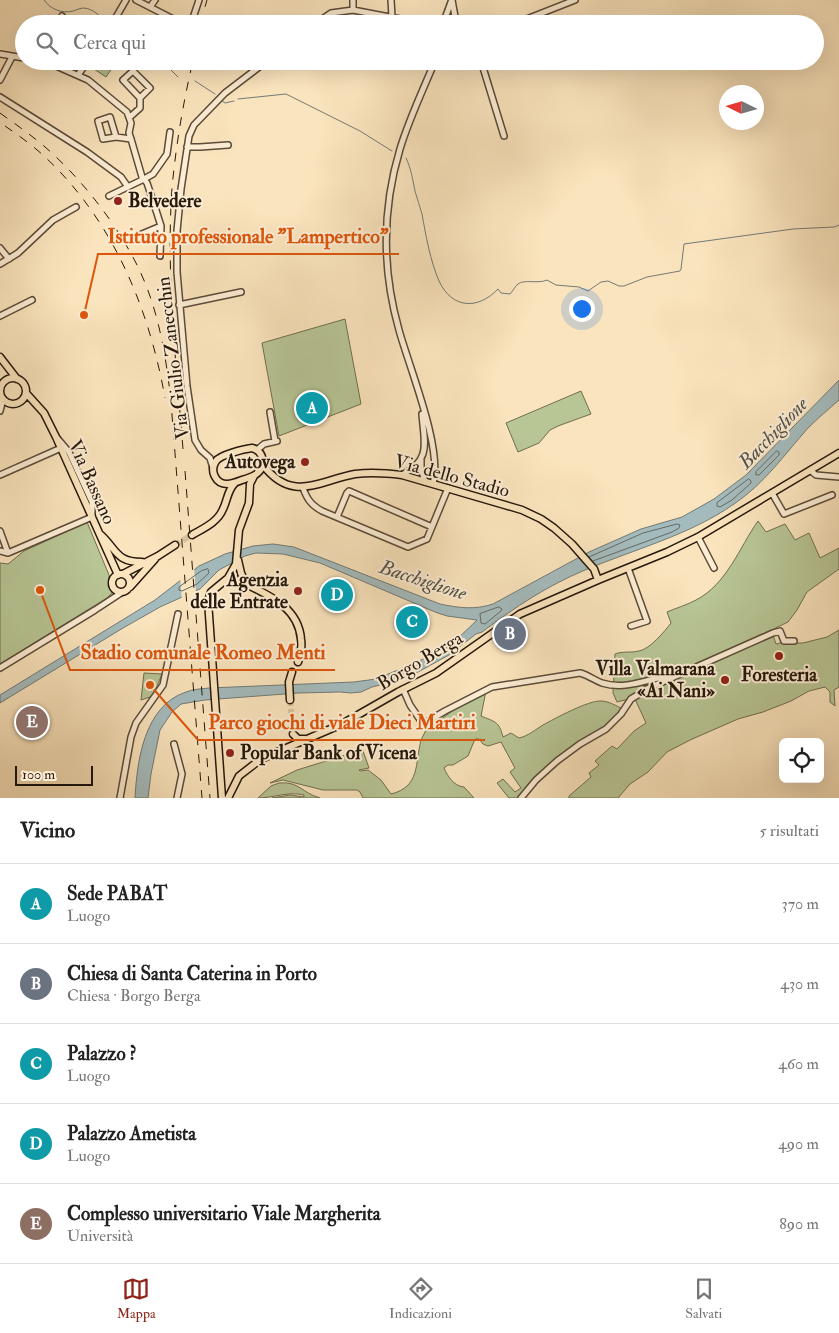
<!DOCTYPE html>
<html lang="it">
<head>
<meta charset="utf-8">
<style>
  :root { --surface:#fff; --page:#f6f6f6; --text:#222; --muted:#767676; --line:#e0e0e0; --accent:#8f2418 }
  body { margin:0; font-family:"IM FELL Double Pica",serif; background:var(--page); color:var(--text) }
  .controls { position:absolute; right:15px; bottom:15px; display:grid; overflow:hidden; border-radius:8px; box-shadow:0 5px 20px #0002 }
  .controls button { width:45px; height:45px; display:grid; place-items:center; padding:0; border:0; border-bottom:1px solid var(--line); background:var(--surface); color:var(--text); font:25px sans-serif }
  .compass { position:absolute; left:719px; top:85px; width:45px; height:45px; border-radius:50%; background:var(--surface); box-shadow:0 5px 20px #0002; rotate:275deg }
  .scale { position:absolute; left:15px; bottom:12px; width:78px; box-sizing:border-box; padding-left:5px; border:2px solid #26180b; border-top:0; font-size:14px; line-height:18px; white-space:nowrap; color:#26180b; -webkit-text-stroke:4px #fcedd4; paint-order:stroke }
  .you { position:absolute; left:581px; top:308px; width:18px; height:18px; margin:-12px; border:4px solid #fff; border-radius:50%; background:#1a73e8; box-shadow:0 0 0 8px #1a73e833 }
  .badge { display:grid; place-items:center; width:32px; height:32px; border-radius:50%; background:var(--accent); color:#fff; font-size:16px; font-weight:700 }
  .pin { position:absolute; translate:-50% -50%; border:2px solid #fff; box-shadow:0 1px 5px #0006 }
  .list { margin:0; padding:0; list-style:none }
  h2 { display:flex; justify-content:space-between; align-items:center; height:65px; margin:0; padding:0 20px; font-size:21px }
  h2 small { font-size:16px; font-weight:400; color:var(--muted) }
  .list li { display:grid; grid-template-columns:32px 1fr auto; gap:15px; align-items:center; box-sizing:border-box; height:80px; padding:0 20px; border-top:1px solid var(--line) }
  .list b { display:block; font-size:19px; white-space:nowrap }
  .list p { margin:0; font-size:16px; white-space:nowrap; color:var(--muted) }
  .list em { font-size:16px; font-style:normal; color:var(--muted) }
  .icon { flex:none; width:28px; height:28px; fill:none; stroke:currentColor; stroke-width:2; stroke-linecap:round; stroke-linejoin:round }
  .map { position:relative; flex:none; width:839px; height:798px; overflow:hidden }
  .search { position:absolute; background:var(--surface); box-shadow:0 5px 20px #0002; left:15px; right:15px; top:15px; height:55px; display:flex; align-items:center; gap:12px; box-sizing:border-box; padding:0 18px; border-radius:28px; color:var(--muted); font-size:19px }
  .sheet { height:465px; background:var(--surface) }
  nav { display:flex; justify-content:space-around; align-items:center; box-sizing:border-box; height:70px; border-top:1px solid var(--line); background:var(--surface); font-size:14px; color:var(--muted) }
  nav a { display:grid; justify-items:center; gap:2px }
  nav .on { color:var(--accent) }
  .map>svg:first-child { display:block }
</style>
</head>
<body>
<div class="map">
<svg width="839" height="798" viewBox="0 0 839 798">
  <rect width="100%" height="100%" fill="#fae4bd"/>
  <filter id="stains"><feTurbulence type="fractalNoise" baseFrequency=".004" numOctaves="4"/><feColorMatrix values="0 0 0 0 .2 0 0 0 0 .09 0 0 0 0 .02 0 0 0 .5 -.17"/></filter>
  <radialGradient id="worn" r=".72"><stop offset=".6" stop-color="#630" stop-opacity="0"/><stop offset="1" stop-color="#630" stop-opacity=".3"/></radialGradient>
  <!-- green -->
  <path fill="#b8c595" stroke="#6f6e50" d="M90 61H117L106 77 88 65Z
    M345 319 361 404 279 436 262 343Z
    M581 391 591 414 558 426 550 430 539 443 518 452 506 423Z
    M758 521 766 532 785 524 795 540 809 533 820 558 839 548V569L807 592 797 610 788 622 629 699 617 702 613 693 615 654C623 651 630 653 639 651 650 649 664 632 671 623L667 612C676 608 687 605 696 600 727 584 739 548 758 521Z
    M87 522 109 575V588L113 592 107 598 0 664V563L8 564 24 551Z
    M839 630V687L834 690 835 706 830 702V692L825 687 809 691 791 701 763 712 738 719 690 740 667 752 648 772 630 784 618 798H569V796L591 777 589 773 599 765 595 761 612 746 617 749 634 731 646 723 635 699 644 693 773 635 776 644 784 642 785 643H803L827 637Z
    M144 673 162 674 153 696 141 700Z
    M486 691 481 716C495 722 499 721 503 737L511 733 519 738C528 736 535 730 543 725 554 719 589 700 601 701 609 701 616 706 623 709L605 728 577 743 557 757 535 778 519 798H509L497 783 503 779 515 792 521 788 510 772 515 768 501 742 488 746 483 744 479 739H475L468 756 453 765H448L444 768C448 777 454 786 464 787L474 798H363L360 792 357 790H323L283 780 270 783 297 770 352 753 362 748 369 768 359 770 360 771 368 770 381 780 391 794C420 787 415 764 421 740 423 735 426 731 428 726L436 723 459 706Z
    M279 783C299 781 302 793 320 798H272L290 795 304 797V795C287 791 274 798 258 798L271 786Z"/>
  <!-- water -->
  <path fill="#a4bbbd" stroke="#727a76" d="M839 380V400C829 409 818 418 808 428 785 454 764 484 734 504 690 535 635 549 585 570 545 587 517 606 482 632L476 634 449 655 418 672 400 680 372 687 361 692 351 693 340 692 298 693 205 700 181 704 172 712 160 730 151 774 148 798H135C137 761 144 706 186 692 193 689 201 689 209 688L354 682 376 679 415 663 451 645 477 620 447 616 435 612 320 563 283 554 256 553 245 556 219 570 200 589 160 607 123 628 0 703V695L155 600 199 566 225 554 253 546 273 544 294 547 440 604C459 608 475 610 493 604L589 552 641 529 682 517 714 499 746 475Z"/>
  <!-- pier -->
  <path fill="#fae4bd" d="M194 567 196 593 182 600 180 578Z"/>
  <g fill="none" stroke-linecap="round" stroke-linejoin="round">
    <!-- shore -->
    <path stroke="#656a64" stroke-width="1" d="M777 451 779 452V455L759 475H756V472Z
      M749 479 751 481V483L732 500 720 507 717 506V503Z
      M589 557 643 533 677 524 680 525 679 528 672 532 593 561
      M208 569 209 573 197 584 182 591 179 590V587L201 571Z
      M499 607 502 609 501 611 485 624 481 623 480 614Z"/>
    <!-- stream -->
    <path stroke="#727a76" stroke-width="1" d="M44 0C50 9 62 14 73 11 76 10 80 8 84 8 94 9 101 17 108 24
      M162 61 178 77
      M195 81 215 94
      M238 99 286 94 360 131 392 151
      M221 100 225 103 234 101
      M406 158C411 168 413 181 415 191 417 199 420 206 422 214 426 236 430 260 439 281 452 309 478 310 498 289L501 293 510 294C513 291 515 286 518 284 524 279 539 284 547 280L556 285 579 287 588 291 601 282 608 281 619 286H624L647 277 680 271 681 269 684 244 793 229 834 227 839 225"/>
    <!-- major-tunnel -->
    <path stroke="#dac5a2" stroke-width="6" stroke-dasharray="6 3" stroke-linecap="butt" d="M175 545 192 535
      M290 700 293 733"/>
    <defs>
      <path id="minor" d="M136 0 183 24
        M391 0 392 17
        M452 0 456 22
        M150 7 155 0
        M353 10V0
        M444 21 451 2
        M57 24 62 16
        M112 24 126 0
        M191 24 199 0
        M315 24 331 13 353 10 421 23 441 22
        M514 24 575 0
        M0 54 24 58
        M40 61 54 65 88 80 127 112 131 123 129 133 131 139 142 177 147 183 154 204 161 226 160 256
        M481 61 504 136
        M78 75 88 61
        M0 80 12 57
        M0 97 87 152 121 177 128 187
        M130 117 140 108V98L123 80 133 71 150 88 140 98
        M116 137 103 139 98 121 110 117 116 137 131 139
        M187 147H200L228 145
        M109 196 144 179 153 174 167 154 170 132
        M142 234 161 226
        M0 248 9 259
        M0 264 18 253 53 220 76 207
        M179 305 241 292
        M0 316 32 300
        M0 411 3 399
        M270 412 275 441
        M257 450 264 444 277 441
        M421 460V468L425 482
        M213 468 210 458 201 450 195 440 187 386 177 272V231L181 189 189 136 194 125 225 93 267 61
        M811 471 816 475 839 477
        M0 475 61 448
        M402 475C432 459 424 443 422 414
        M433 484C443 448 409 367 399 330 382 270 382 209 400 149 409 119 423 90 435 61
        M303 488C307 499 311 505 322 511L408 547 427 539 448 488
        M772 493 784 514 832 495
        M337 517 347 493 349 491 432 527
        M0 531 8 553
        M698 537 714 568
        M0 551 8 553 92 517V502L69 452 58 439
        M628 568 647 621 631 626
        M0 668 95 610 121 593
        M403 689 410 705 423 724 445 711 492 687 580 673C588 675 594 680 602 683 628 691 652 677 677 674
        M174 744 182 774 177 798
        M120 798 131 737 136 723 163 685 178 614
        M521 798 536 780 557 761 580 744 606 729 621 714 631 699 649 688 773 633 780 631 784 641H794"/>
      <path id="major" d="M0 357 17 379
        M0 391a13 13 0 1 1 26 0a13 13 0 1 1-26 0Z
        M26 393 44 413 56 437 118 575
        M252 448C261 450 263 457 263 465 259 475 252 477 242 480 237 482 232 484 227 484 216 484 209 471 216 461 220 455 244 449 252 448Z
        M263 465C292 503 318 481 355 474 371 472 386 473 402 475L522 510 541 519 554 528 572 544 594 569 598 580
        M101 535C117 550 116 562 142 562
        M192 535C204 528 218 522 223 509 228 499 227 491 235 483
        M238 560 241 573 246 584
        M112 583a9 9 0 1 1 18 0a9 9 0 1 1-18 0Z
        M123 574 158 556 175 545
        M224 582 235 580 240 581C265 594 298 605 301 639 302 647 301 655 298 662
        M130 587 155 559
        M290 700 289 682 292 672
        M293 734 298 739H305
        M222 798 208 601 211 592 228 578 236 564 239 530 249 503 250 484 254 476
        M228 798 239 776 261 759 342 724 398 692 436 673 520 614 598 580 667 552 698 537 839 453"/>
    </defs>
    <!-- minor casing -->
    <use href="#minor" stroke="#5b4b38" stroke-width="8"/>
    <!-- major casing -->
    <use href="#major" stroke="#26180b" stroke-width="9"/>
    <!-- minor -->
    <use href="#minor" stroke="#fcedd4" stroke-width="5"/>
    <!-- major -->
    <use href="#major" stroke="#fae4bd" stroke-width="6"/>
    <!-- rail -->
    <path stroke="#26180b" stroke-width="1" stroke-dasharray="9 9" stroke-linecap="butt" d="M200 24 207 0
      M0 113C18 126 37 139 54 155 86 185 116 224 136 263 158 306 166 355 171 402L202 798
      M5 126C18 135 32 145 44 156 113 220 149 308 165 398
      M183 449C176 362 166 275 172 188 176 145 183 103 193 61
      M185 471 210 798"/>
  </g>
  <!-- markers -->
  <g fill="#8f2418" stroke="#fcedd4" stroke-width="2">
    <circle cx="118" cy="201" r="5"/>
    <circle cx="305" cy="462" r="5"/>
    <circle cx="298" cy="591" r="5"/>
    <circle cx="779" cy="656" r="5"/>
    <circle cx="725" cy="680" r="5"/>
    <circle cx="230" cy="753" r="5"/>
  </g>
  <g text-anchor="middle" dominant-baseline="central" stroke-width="4" stroke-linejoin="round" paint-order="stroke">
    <!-- poi labels -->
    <g font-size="19" font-weight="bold" fill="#26180b" stroke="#fcedd4" text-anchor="end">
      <text x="128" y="201" text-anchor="start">Belvedere</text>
      <text x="295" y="462">Autovega</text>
      <text x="288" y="580">Agenzia<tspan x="288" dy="22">delle Entrate</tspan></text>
      <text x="715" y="669">Villa Valmarana<tspan x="715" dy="22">«Ai Nani»</tspan></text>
      <text x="779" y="675" text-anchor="middle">Foresteria</text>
      <text x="240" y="753" text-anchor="start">Popular Bank of Vicena</text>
    </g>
    <!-- street labels -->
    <g font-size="19" fill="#26180b" stroke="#fcedd4">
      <text transform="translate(173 358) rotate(-97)">Via Giulio Zanecchin</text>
      <text transform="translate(452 476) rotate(15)">Via dello Stadio</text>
      <text transform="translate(92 482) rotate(66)">Via Bassano</text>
      <text transform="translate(420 661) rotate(-31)">Borgo Berga</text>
    </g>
    <!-- water labels -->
    <g font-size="20" font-style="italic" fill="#525149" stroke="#fcedd4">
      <text transform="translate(773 433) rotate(-46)">Bacchiglione</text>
      <text transform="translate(423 580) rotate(18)">Bacchiglione</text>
    </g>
  </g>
  <!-- callouts -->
  <path fill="none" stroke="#de560c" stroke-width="2" d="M84 315L98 254H399M40 590L70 670H335M150 685L198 740H485"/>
  <g fill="#de560c" stroke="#fcedd4" stroke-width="2">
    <circle cx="84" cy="315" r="5"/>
    <circle cx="40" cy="590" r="5"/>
    <circle cx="150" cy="685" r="5"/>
  </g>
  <g font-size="20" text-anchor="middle" font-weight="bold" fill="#de560c" stroke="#fcedd4" stroke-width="4" stroke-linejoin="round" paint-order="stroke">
    <text x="248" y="243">Istituto professionale "Lampertico"</text>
    <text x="203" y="659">Stadio comunale Romeo Menti</text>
    <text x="342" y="729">Parco giochi di viale Dieci Martiri</text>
  </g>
  <rect width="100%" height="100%" filter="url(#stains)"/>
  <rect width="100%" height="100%" fill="url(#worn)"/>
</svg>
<div class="controls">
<button><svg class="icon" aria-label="locate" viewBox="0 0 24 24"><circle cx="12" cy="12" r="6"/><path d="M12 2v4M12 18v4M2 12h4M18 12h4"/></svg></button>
</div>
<svg class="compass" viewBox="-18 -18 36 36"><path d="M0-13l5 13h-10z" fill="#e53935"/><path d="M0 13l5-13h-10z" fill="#767676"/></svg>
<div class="scale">100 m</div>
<div class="you"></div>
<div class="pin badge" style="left:312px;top:408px;background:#0f9aa8">A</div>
<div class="pin badge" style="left:510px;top:634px;background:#6b7280">B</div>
<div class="pin badge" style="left:412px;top:622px;background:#0f9aa8">C</div>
<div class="pin badge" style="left:337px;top:595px;background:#0f9aa8">D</div>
<div class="pin badge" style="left:32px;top:722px;background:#8d6e63">E</div>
<div class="search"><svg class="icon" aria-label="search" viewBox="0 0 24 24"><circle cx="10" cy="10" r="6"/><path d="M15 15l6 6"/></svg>Cerca qui</div>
</div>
<section class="sheet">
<h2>Vicino<small>5 risultati</small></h2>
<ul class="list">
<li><span class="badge" style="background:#0f9aa8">A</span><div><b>Sede PABAT</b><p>Luogo</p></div><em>370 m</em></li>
<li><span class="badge" style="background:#6b7280">B</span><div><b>Chiesa di Santa Caterina in Porto</b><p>Chiesa · Borgo Berga</p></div><em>430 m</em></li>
<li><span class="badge" style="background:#0f9aa8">C</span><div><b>Palazzo ?</b><p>Luogo</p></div><em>460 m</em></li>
<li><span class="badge" style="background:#0f9aa8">D</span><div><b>Palazzo Ametista</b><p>Luogo</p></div><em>490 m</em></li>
<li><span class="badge" style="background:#8d6e63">E</span><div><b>Complesso universitario Viale Margherita</b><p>Università</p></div><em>890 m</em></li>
</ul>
</section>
<nav>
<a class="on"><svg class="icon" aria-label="map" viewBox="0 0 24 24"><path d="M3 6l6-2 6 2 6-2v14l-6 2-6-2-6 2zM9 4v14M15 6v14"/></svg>Mappa</a>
<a><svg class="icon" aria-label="directions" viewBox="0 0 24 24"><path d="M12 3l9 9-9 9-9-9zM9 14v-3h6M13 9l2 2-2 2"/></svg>Indicazioni</a>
<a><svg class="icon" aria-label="saved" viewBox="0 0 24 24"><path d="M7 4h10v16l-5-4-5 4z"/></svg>Salvati</a>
</nav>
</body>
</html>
